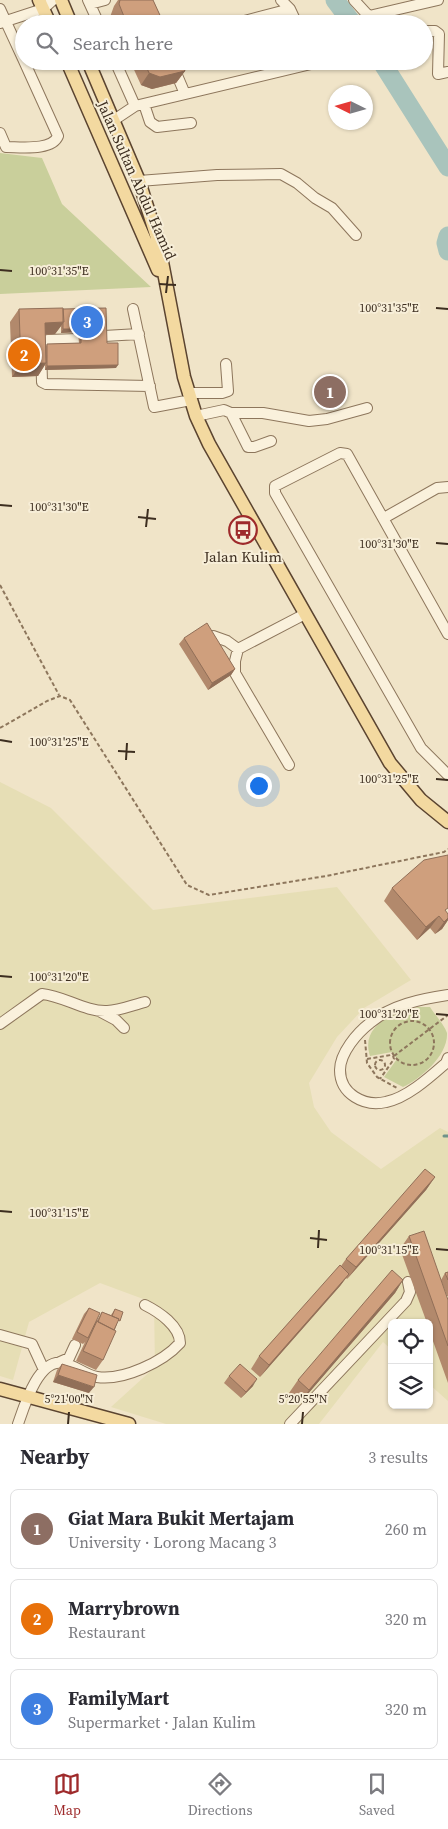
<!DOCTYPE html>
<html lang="en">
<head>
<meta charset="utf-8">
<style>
  :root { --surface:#fff; --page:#f7f7f7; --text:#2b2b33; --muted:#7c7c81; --line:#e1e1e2; --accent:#9e2a2b }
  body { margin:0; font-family:"Source Serif 4",serif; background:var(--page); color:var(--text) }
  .controls { position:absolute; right:15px; bottom:15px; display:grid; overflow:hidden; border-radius:8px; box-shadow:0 1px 4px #0004 }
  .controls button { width:45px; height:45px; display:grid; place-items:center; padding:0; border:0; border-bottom:1px solid var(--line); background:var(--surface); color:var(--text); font:25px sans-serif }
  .compass { position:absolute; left:328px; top:85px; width:45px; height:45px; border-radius:50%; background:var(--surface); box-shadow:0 1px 4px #0004; rotate:275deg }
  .you { position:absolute; left:258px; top:785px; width:18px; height:18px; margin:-12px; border:4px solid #fff; border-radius:50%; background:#1a73e8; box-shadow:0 0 0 8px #1a73e833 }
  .badge { display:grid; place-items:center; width:32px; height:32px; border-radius:50%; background:var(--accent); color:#fff; font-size:16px; font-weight:700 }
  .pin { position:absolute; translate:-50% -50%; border:2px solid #fff; box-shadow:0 1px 5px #0006 }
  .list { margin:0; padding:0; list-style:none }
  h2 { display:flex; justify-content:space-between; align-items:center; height:65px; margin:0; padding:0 20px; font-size:21px }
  h2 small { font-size:16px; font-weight:400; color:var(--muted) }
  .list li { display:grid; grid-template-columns:32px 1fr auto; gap:15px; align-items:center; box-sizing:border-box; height:80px; margin:0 10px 10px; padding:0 10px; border:1px solid var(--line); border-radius:8px }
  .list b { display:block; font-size:19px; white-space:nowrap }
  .list p { margin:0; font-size:16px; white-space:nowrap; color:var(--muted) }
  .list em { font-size:16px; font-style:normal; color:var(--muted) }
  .icon { flex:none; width:28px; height:28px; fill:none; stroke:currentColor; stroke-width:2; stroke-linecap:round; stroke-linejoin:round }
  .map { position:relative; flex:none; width:448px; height:1424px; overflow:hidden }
  .search { position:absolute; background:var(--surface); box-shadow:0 1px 4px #0004; left:15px; right:15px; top:15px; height:55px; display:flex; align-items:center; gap:12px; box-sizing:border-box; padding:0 18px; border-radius:28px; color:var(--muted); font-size:19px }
  .sheet { height:335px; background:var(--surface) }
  nav { display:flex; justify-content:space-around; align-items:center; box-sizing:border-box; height:70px; border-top:1px solid var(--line); background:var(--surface); font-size:14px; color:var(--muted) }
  nav a { display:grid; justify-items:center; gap:2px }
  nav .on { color:var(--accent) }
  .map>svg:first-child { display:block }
</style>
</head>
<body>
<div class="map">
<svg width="448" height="1424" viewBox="0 0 448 1424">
  <rect width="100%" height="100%" fill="#f0e4c8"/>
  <!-- farmland -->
  <path fill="#e6deb5" d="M0 782 51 808 153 910 337 887 411 980 364 1008 337 1037 309 1083 314 1107 331 1132 381 1169 440 1128 448 1132V1401L429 1384V1323H392V1350L383 1342 319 1424H166L111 1407 155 1367 154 1303 100 1283 29 1322 13 1380 0 1376Z"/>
  <!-- green -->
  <path fill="#c9cf9b" d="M0 153 42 158 62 204 151 287 0 294Z
    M418 1007H430C435 1015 444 1024 447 1033 448 1056 420 1079 403 1087L384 1077 397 1059 392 1052 370 1056C360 1025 393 1013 418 1007Z"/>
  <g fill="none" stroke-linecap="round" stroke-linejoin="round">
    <!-- stream -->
    <path stroke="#6f938a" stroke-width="3" d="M444 1136H448"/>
    <!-- river -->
    <path stroke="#a9c4bc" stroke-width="19" d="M335 0 353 24
      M381 61 448 167
      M448 236 446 243 448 251"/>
    <defs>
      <path id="minor" d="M88 0 99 24
        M281 0 290 9 297 24
        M354 0 376 24
        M90 4 105 0
        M0 9 24 61
        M369 16 438 0
        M0 23 43 9 53 0
        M233 24 290 9
        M424 31H435L439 34 438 74 448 72
        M115 61 135 106
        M171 61 185 94
        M144 104 150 122 157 127 191 123
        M114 120 135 106 311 64V61
        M0 133 6 147C21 147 52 151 58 136L24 61
        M139 181 217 175 281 174 297 183 315 198 332 208 356 235
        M133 309 154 407 191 400
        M104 336 139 334
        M79 339 48 340 43 342 41 347 42 382 46 384 150 386
        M188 393H222L228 391 226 364
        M231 413H263L309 421 327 419 367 408
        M196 416 224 410 231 413 248 447H254L271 441
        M384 518 437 488 448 487
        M448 634 347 454 340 453 275 486V493L421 748 448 775
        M213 636 227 641 238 649 305 614
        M238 649 235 661V673L289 765
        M448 995C421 999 391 1005 370 1023 357 1033 340 1053 340 1070 340 1094 364 1107 386 1102 407 1098 430 1077 446 1063L448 1058
        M101 1012 116 1020 124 1028
        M0 1024 42 994C64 996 85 1012 107 1011 119 1011 133 1005 145 1002
        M0 1335 32 1344 44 1370
        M60 1362 69 1358 75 1345
        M18 1424C24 1407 38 1359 62 1363 75 1365 85 1375 97 1377 123 1381 163 1362 180 1343 180 1326 159 1312 145 1305
        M290 1424 406 1301 410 1292 408 1282"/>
      <path id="major" d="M39 0 50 24
        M61 0 71 24
        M67 61 158 270
        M88 61 139 181 158 241 184 377 196 416 209 444 390 763 421 800 448 822
        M0 1389 129 1424"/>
    </defs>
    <!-- minor casing -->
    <use href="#minor" stroke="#8d765c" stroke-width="12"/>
    <!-- major casing -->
    <use href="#major" stroke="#5b4430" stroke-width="15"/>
    <!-- path -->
    <path stroke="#8d765c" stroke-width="2" stroke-dasharray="4 2.5" stroke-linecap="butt" d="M0 585 59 695
      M0 728 47 701 60 696 70 700 187 885 209 895 326 876 444 852 448 849
      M390 1043a22 22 0 1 1 44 0a22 22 0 1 1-44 0Z
      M365 1040 367 1063 377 1077 397 1088
      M394 1056 448 1015
      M367 1059 391 1055 393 1056 394 1059 380 1079
      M375 1065a5 5 0 1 1 10 0a5 5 0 1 1-10 0Z"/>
    <!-- minor -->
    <use href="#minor" stroke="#faf1dc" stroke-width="10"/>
    <!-- major -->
    <use href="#major" stroke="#f3d9a0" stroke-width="12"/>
  </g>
  <!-- wall -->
  <path fill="#b2896c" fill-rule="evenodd" d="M118 0H153L164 24H113L110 17 114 6Z
    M130 61H181L185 71 176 83 152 89 141 85Z
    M19 309H63L107 343 116 368 45 370V365L38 376 12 377 10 322ZM61 326V333L78 332 79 343 47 344 46 346 45 335 55 334Z
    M242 525 246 531 243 533 240 529Z
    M184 638 235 669 231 675 208 690 179 644Z
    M392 888 447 913 448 920 442 929 435 934 430 928 417 940 384 901Z
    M435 1177 426 1190 347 1279 346 1278 340 1286 260 1377 251 1369 259 1356 341 1266 346 1259Z
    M409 1236 448 1300V1383L429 1330V1323H427L400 1249Z
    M448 1272V1296H447L441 1280 445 1273Z
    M403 1280 395 1293 300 1403 289 1393 298 1380Z
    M89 1308 94 1325 102 1312 111 1315 115 1309 117 1324 103 1360 96 1370 76 1361 85 1342 83 1344 72 1339 84 1314Z
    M62 1364 89 1393 53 1382 57 1370Z
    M229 1376 253 1386 241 1398 224 1383Z"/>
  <!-- shaded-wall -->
  <path fill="#916f58" d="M185 71 176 83 152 89 141 85 149 73Z
    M64 322 55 334 36 335 45 323Z
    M63 329H81L78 332 61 333Z
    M46 363 38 376 12 377 21 364Z
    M118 365 116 368 45 370 47 366Z
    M235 669 231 675 208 690 212 683Z
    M439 916 430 928 417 940 426 927Z
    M448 918V920L442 929 435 934 444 922Z
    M435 1177 426 1190 347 1279 356 1267Z
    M349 1274 340 1286 260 1377 269 1365Z
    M403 1280 395 1293 300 1403 309 1390Z
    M58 1375 94 1387 89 1393 53 1382Z
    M257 1379 253 1386 241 1398 246 1392Z"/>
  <!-- building -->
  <path fill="#cf9f7d" stroke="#916f58" d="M120 0H153L164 24H127L119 4Z
    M144 61H181L185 71 160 77 149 73Z
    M63 308 64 322 45 323 46 363 21 364 19 309Z
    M106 308 107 343H118V365L47 366V344L81 343V329H63V309Z
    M245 523 249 527 245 530 242 525Z
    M207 623 235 669 212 683 184 638Z
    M448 855V908L445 910 448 914V918L444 922 439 916 426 927 392 888 424 860Z
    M425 1169 435 1177 356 1267 346 1259Z
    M424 1231 448 1300V1346L409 1236Z
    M340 1265 349 1274 269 1365 259 1356Z
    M392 1270 403 1280 309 1390 298 1380Z
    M448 1272V1280L445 1273Z
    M89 1308 100 1313 88 1338 77 1332Z
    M115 1309 123 1312 120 1321 118 1320 119 1319 112 1316Z
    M102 1312 119 1319 114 1330 98 1322Z
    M97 1321 116 1331 103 1360 83 1351Z
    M62 1364 97 1375 94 1387 58 1375Z
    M240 1364 257 1379 246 1392 229 1376Z"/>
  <!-- ticks -->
  <path fill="none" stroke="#3d2e20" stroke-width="2" d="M0 270 12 271M159 284 176 285M166 293 168 276M436 308 448 309M0 505 12 506M138 517 156 519M146 527 148 509M436 543 448 544M0 740 12 742M118 751 135 752M126 760 127 743M436 779 448 780M0 976 12 977M436 1014 448 1015M0 1211 12 1212M310 1238 327 1240M318 1248 319 1230M436 1249 448 1250M68 1424 69 1412M302 1424 303 1412"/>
  <!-- icons -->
  <defs>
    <symbol id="bus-ring" viewBox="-11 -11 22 22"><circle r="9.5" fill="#f7eed8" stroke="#9e2a2b" stroke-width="1.5"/><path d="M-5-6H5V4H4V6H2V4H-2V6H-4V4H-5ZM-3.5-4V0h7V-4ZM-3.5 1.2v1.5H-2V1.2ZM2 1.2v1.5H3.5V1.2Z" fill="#9e2a2b"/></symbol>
  </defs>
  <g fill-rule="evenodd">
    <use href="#bus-ring" x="227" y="514" width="32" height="32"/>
  </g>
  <g text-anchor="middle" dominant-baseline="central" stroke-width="4" stroke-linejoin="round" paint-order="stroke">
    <!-- street labels -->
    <g font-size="15" fill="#3d2e20" stroke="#f7eed8">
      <text transform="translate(137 180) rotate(66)">Jalan Sultan Abdul Hamid</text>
    </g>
    <!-- poi labels -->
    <g font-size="15" fill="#3d2e20" stroke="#f7eed8">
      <text x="243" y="556">Jalan Kulim</text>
    </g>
  </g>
  <g font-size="12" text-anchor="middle" fill="#3d2e20" stroke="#f7eed8" stroke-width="4" stroke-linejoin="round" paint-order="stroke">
    <text x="59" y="275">100°31'35"E</text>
    <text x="389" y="312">100°31'35"E</text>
    <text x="59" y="511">100°31'30"E</text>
    <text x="389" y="548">100°31'30"E</text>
    <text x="59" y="746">100°31'25"E</text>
    <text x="389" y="783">100°31'25"E</text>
    <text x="59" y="981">100°31'20"E</text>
    <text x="389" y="1018">100°31'20"E</text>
    <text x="59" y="1217">100°31'15"E</text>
    <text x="389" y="1254">100°31'15"E</text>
    <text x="69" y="1403">5°21'00"N</text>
    <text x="303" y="1403">5°20'55"N</text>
  </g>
</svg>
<div class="controls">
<button><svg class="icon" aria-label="locate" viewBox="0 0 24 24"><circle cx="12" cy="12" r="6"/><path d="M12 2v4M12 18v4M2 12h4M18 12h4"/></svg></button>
<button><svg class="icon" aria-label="layers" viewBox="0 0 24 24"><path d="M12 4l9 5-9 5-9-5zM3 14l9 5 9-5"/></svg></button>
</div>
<svg class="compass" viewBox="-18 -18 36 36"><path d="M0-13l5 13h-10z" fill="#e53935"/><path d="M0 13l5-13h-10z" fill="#7c7c81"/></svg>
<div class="you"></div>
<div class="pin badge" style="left:330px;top:392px;background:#8d6e63">1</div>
<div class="pin badge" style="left:24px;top:355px;background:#e8710a">2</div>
<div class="pin badge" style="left:87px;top:322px;background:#3f7fe0">3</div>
<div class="search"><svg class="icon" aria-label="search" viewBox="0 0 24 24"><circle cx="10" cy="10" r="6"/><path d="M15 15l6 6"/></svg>Search here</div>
</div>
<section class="sheet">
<h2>Nearby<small>3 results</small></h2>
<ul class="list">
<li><span class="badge" style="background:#8d6e63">1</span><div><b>Giat Mara Bukit Mertajam</b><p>University · Lorong Macang 3</p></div><em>260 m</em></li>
<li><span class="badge" style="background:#e8710a">2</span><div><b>Marrybrown</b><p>Restaurant</p></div><em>320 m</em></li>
<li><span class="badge" style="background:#3f7fe0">3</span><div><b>FamilyMart</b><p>Supermarket · Jalan Kulim</p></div><em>320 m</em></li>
</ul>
</section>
<nav>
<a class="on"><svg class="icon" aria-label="map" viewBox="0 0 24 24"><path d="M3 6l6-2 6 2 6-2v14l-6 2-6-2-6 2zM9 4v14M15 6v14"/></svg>Map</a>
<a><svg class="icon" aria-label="directions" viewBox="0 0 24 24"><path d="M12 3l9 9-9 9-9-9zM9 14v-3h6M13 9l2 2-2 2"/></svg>Directions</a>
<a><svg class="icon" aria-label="saved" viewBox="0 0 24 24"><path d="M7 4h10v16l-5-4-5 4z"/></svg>Saved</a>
</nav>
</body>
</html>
